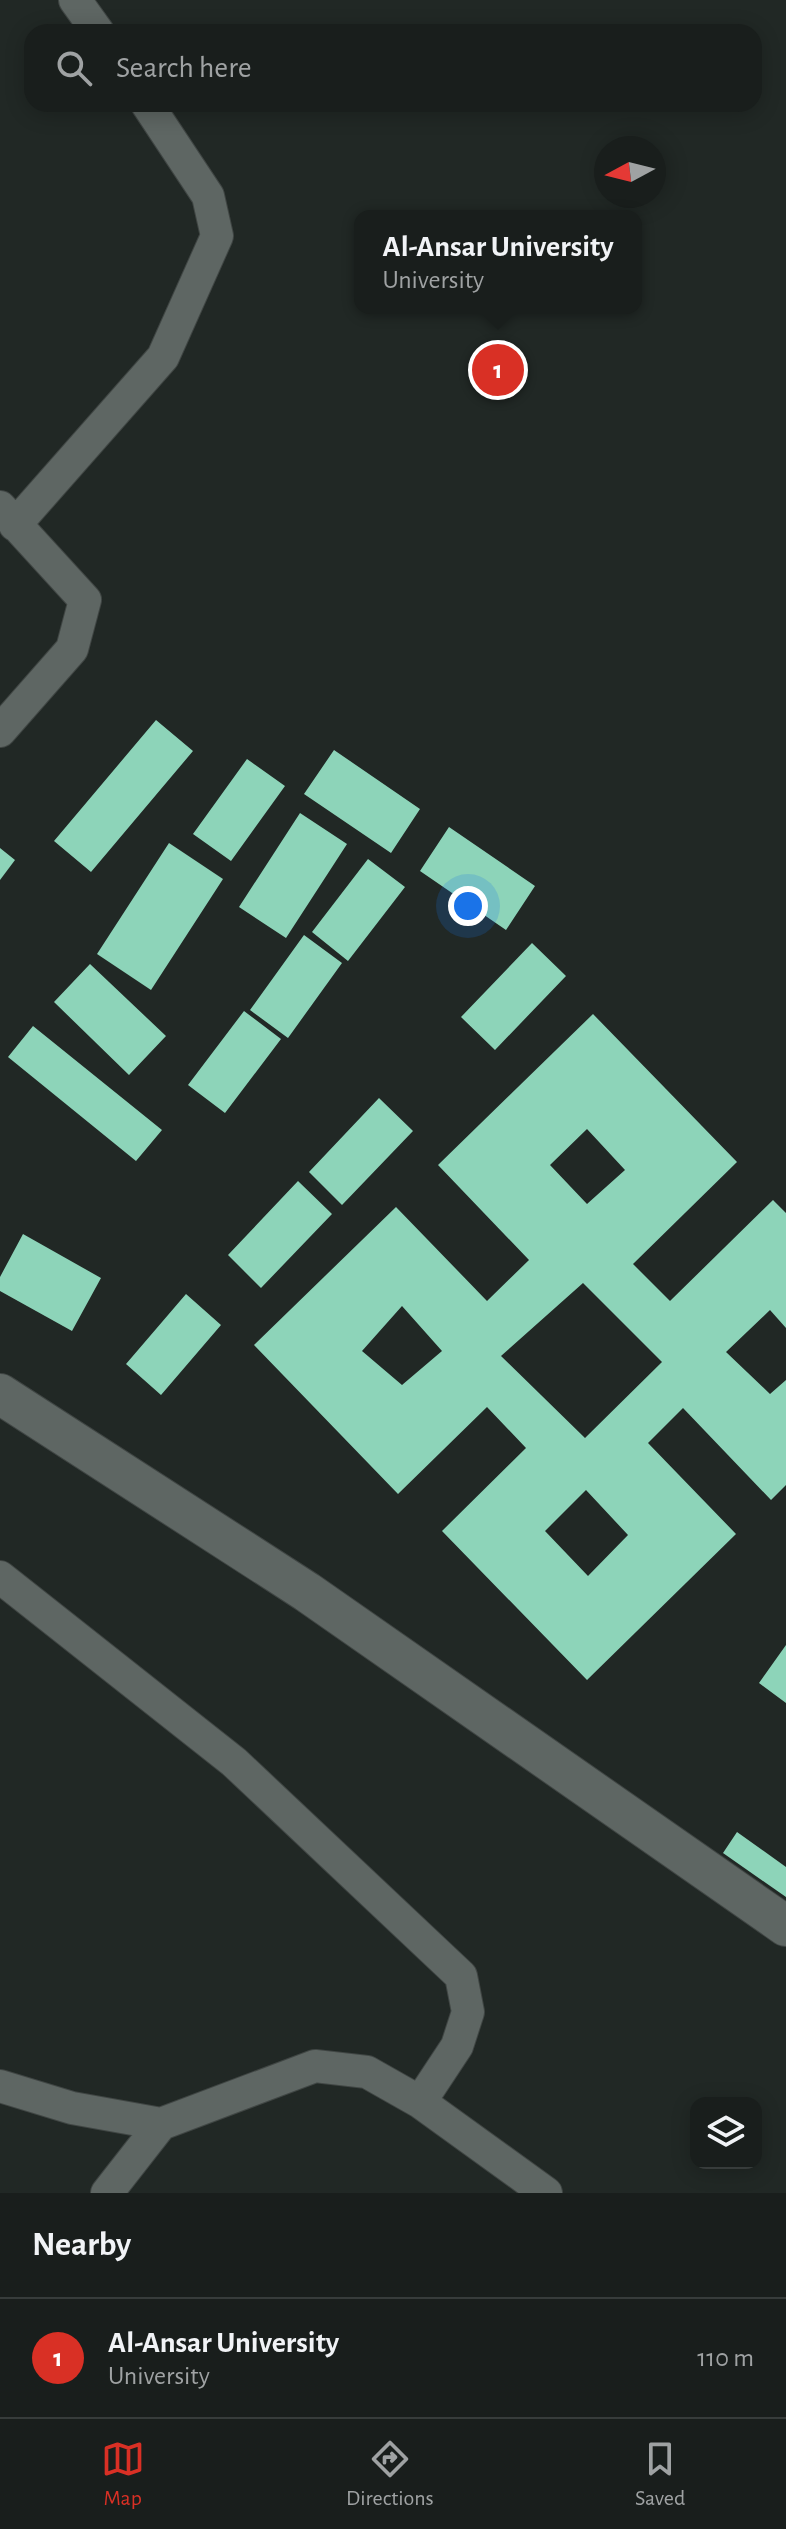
<!DOCTYPE html>
<html lang="en">
<head>
<meta charset="utf-8">
<style>
  :root { --surface:#191e1c; --page:#222725; --text:#f1f3f6; --muted:#9fa2a3; --line:#373c3b; --accent:#d93025 }
  body { margin:0; font-family:"Alegreya Sans",sans-serif; background:var(--page); color:var(--text) }
  .controls { position:absolute; right:24px; bottom:24px; display:grid; overflow:hidden; border-radius:16px; box-shadow:0 4px 20px #0003 }
  .controls button { width:72px; height:72px; display:grid; place-items:center; padding:0; border:0; border-bottom:2px solid var(--line); background:var(--surface); color:var(--text); font:40px sans-serif }
  .compass { position:absolute; left:594px; top:136px; width:72px; height:72px; border-radius:50%; background:var(--surface); box-shadow:0 4px 20px #0003; rotate:263deg }
  .you { position:absolute; left:468px; top:906px; width:28px; height:28px; margin:-20px; border:6px solid #fff; border-radius:50%; background:#1a73e8; box-shadow:0 0 0 12px #1a73e833 }
  .badge { display:grid; place-items:center; width:52px; height:52px; border-radius:50%; background:var(--accent); color:#fff; font-size:26px; font-weight:700 }
  .pin { position:absolute; translate:-50% -50%; border:4px solid #fff; box-shadow:0 2px 8px #0006 }
  .popup { position:absolute; left:354px; top:210px; width:288px; height:104px; box-sizing:border-box; display:grid; place-content:center; border-radius:16px; background:var(--surface); filter:drop-shadow(0 2px 6px #0005); font-size:26px; white-space:nowrap; color:var(--muted) }
  .popup b { font-size:30px; color:var(--text) }
  .popup::after { content:''; position:absolute; left:50%; top:100%; margin-left:-16px; border:16px solid transparent; border-top-color:var(--surface) }
  .list { margin:0; padding:0; list-style:none }
  h2 { display:flex; justify-content:space-between; align-items:center; height:104px; margin:0; padding:0 32px; font-size:34px }
  h2 small { font-size:26px; font-weight:400; color:var(--muted) }
  .list li { display:grid; grid-template-columns:52px 1fr auto; gap:24px; align-items:center; box-sizing:border-box; height:120px; padding:0 32px; border-top:2px solid var(--line) }
  .list b { display:block; font-size:30px; white-space:nowrap }
  .list p { margin:0; font-size:26px; white-space:nowrap; color:var(--muted) }
  .list em { font-size:26px; font-style:normal; color:var(--muted) }
  .icon { flex:none; width:44px; height:44px; fill:none; stroke:currentColor; stroke-width:2; stroke-linecap:round; stroke-linejoin:round }
  .map { position:relative; flex:none; width:786px; height:2193px; overflow:hidden }
  .search { position:absolute; background:var(--surface); box-shadow:0 4px 20px #0003; left:24px; right:24px; top:24px; height:88px; display:flex; align-items:center; gap:20px; box-sizing:border-box; padding:0 28px; border-radius:24px; color:var(--muted); font-size:30px }
  .sheet { height:224px; background:var(--surface) }
  nav { display:flex; justify-content:space-around; align-items:center; box-sizing:border-box; height:112px; border-top:2px solid var(--line); background:var(--surface); font-size:22px; color:var(--muted) }
  nav a { display:grid; justify-items:center; gap:4px }
  nav .on { color:var(--accent) }
  .map>svg:first-child { display:block }
</style>
</head>
<body>
<div class="map">
<svg width="786" height="2193" viewBox="0 0 786 2193">
  <rect width="100%" height="100%" fill="#212825"/>
  <!-- building -->
  <path fill="#8dd4b9" fill-rule="evenodd" d="M156 720 193 751 91 872 54 841Z
    M334 750 420 809 391 853 304 794Z
    M247 759 285 786 231 861 193 834Z
    M300 813 347 844 286 938 239 907Z
    M449 827 535 886 506 930 420 871Z
    M169 843 223 879 151 990 97 954Z
    M0 848 15 860 0 880Z
    M368 859 405 887 348 961 312 932Z
    M304 935 342 963 288 1038 250 1010Z
    M532 943 566 976 495 1050 461 1017Z
    M90 964 166 1036 129 1075 54 1002Z
    M244 1011 281 1039 225 1113 188 1085Z
    M593 1014 737 1162 633 1264 670 1301 773 1200 786 1213V1328L770 1310 726 1352 770 1394 786 1380V1485L771 1500 683 1408 648 1443 736 1534 587 1680 442 1531 526 1448 487 1407 398 1494 254 1345 396 1207 487 1301 529 1260 438 1165ZM587 1129 625 1170 587 1204 550 1165ZM583 1283 662 1362 585 1438 501 1356ZM402 1306 442 1351 402 1385 362 1351ZM586 1490 628 1535 588 1576 545 1531Z
    M33 1026 162 1130 136 1161 8 1057Z
    M379 1098 413 1131 342 1205 309 1172Z
    M298 1181 332 1214 261 1288 228 1255Z
    M23 1234 101 1278 72 1331 0 1291V1277Z
    M186 1294 221 1325 161 1395 126 1364Z
    M786 1645V1703L759 1683Z
    M737 1832 786 1867V1897L723 1853Z"/>
  <g fill="none" stroke-linecap="round" stroke-linejoin="round">
    <defs>
      <path id="minor" d="M75 0 98 32
        M0 507 85 600 72 649 0 731
        M15 525 163 357 217 236 208 196 147 104
        M0 1577 234 1762 461 1976 468 2012 457 2046 420 2102
        M0 2086 72 2108 161 2124
        M107 2193 161 2124 315 2066 367 2072 420 2102 546 2193"/>
      <path id="tertiary" d="M0 1394 307 1592 786 1926"/>
    </defs>
    <!-- minor casing -->
    <use href="#minor" stroke="#404644" stroke-width="34"/>
    <!-- tertiary casing -->
    <use href="#tertiary" stroke="#404644" stroke-width="42"/>
    <!-- minor -->
    <use href="#minor" stroke="#5e6663" stroke-width="32"/>
    <!-- tertiary -->
    <use href="#tertiary" stroke="#5e6663" stroke-width="40"/>
  </g>
</svg>
<div class="controls">
<button><svg class="icon" aria-label="layers" viewBox="0 0 24 24"><path d="M12 4l9 5-9 5-9-5zM3 14l9 5 9-5"/></svg></button>
</div>
<svg class="compass" viewBox="-18 -18 36 36"><path d="M0-13l5 13h-10z" fill="#e53935"/><path d="M0 13l5-13h-10z" fill="#9fa2a3"/></svg>
<div class="you"></div>
<div class="pin badge" style="left:498px;top:370px">1</div>
<div class="popup"><b>Al-Ansar University</b>University</div>
<div class="search"><svg class="icon" aria-label="search" viewBox="0 0 24 24"><circle cx="10" cy="10" r="6"/><path d="M15 15l6 6"/></svg>Search here</div>
</div>
<section class="sheet">
<h2>Nearby<small></small></h2>
<ul class="list">
<li><span class="badge">1</span><div><b>Al-Ansar University</b><p>University</p></div><em>110 m</em></li>
</ul>
</section>
<nav>
<a class="on"><svg class="icon" aria-label="map" viewBox="0 0 24 24"><path d="M3 6l6-2 6 2 6-2v14l-6 2-6-2-6 2zM9 4v14M15 6v14"/></svg>Map</a>
<a><svg class="icon" aria-label="directions" viewBox="0 0 24 24"><path d="M12 3l9 9-9 9-9-9zM9 14v-3h6M13 9l2 2-2 2"/></svg>Directions</a>
<a><svg class="icon" aria-label="saved" viewBox="0 0 24 24"><path d="M7 4h10v16l-5-4-5 4z"/></svg>Saved</a>
</nav>
</body>
</html>
